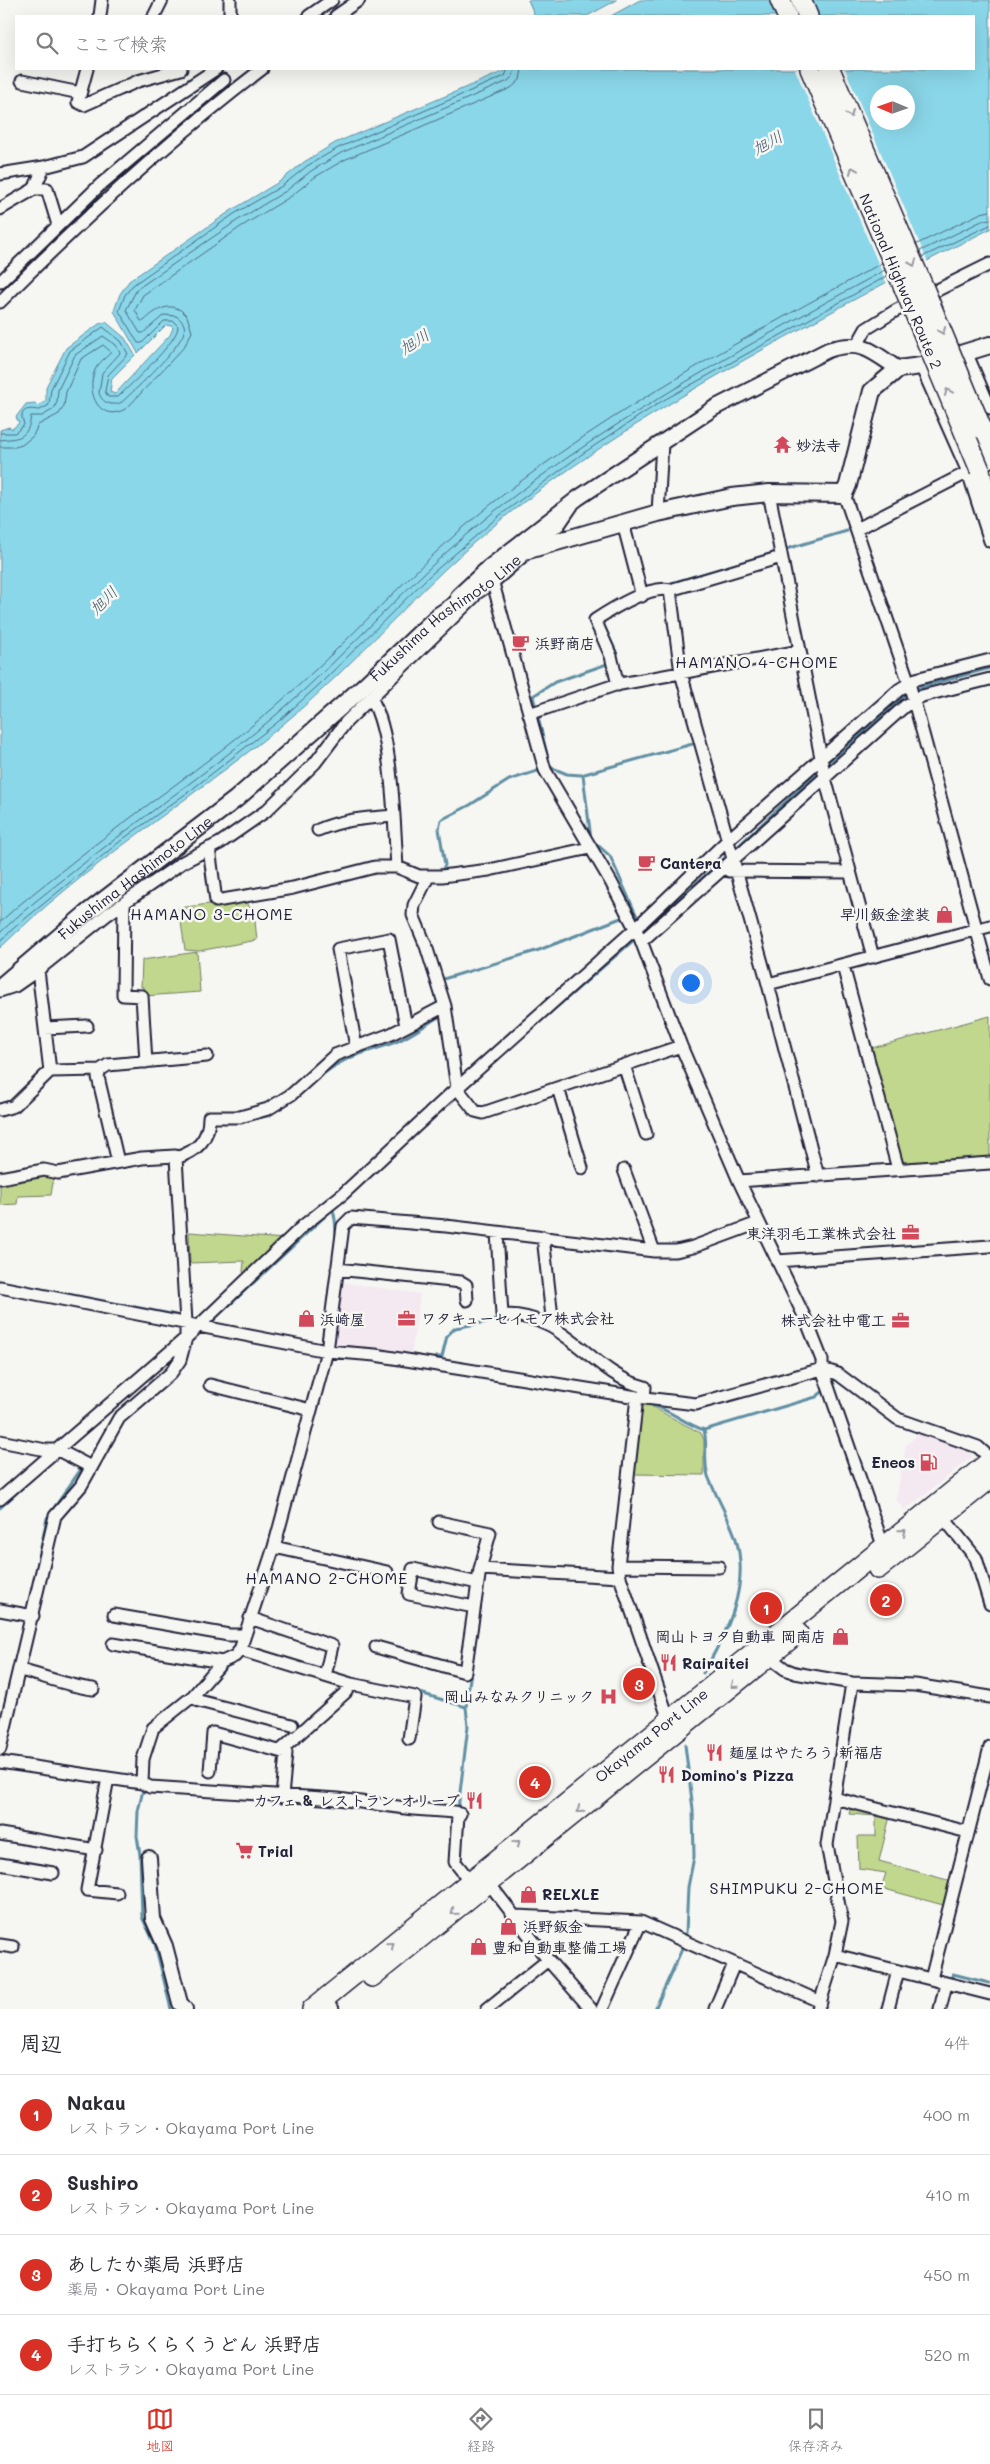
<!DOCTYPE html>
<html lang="ja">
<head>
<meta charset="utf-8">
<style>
  :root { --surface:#fff; --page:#f2f2f3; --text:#2b2b33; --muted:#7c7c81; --line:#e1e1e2; --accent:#d93025 }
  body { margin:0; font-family:Mali,"Klee One",sans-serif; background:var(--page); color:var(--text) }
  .compass { position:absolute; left:870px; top:85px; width:45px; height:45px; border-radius:50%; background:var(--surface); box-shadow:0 5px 20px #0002; rotate:272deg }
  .you { position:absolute; left:690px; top:982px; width:18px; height:18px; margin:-12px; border:4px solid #fff; border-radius:50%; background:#1a73e8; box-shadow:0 0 0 8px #1a73e833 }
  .badge { display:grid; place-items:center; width:32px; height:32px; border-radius:50%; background:var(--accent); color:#fff; font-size:16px; font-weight:700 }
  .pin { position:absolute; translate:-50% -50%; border:2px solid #fff; box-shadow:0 1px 5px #0006 }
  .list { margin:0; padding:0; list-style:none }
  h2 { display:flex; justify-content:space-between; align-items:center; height:65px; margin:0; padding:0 20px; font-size:21px }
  h2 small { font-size:16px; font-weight:400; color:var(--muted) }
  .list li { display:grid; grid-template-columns:32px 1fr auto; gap:15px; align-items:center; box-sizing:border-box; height:80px; padding:0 20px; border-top:1px solid var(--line) }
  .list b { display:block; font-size:19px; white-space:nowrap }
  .list p { margin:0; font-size:16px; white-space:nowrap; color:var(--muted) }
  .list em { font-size:16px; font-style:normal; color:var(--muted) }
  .icon { flex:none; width:28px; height:28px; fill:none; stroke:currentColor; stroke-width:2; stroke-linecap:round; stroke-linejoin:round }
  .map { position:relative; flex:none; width:990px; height:2009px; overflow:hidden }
  .search { position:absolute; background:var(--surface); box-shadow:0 5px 20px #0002; left:15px; right:15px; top:15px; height:55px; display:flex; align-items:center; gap:12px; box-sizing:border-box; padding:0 18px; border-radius:0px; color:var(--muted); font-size:19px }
  .sheet { height:385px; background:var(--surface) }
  nav { display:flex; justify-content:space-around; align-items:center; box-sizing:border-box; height:70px; border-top:1px solid var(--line); background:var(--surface); font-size:14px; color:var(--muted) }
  nav a { display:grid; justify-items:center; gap:2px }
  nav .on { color:var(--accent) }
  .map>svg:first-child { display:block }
</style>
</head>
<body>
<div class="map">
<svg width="990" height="2009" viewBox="0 0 990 2009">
  <rect width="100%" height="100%" fill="#f6f6f2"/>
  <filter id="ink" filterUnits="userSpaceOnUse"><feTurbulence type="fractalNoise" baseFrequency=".02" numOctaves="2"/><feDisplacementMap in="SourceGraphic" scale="10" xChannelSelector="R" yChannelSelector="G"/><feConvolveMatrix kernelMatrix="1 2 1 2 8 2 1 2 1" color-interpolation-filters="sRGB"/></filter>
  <g filter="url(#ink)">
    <!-- built -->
    <path fill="#f4e8f1" d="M339 1282 420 1294 411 1356 332 1347Z
      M922 1432 964 1446 973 1456 905 1510 896 1500 906 1445Z"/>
    <!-- green -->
    <path fill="#c0d78d" stroke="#717c64" d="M246 899 255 921 257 940 199 951 185 950 179 908Z
      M197 952 200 992 144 996 143 987H141L142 960Z
      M990 1016V1158L907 1164 901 1159 872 1048Z
      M41 1176H54L51 1195 18 1196 17 1204 0 1205V1183Z
      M189 1232 285 1239 247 1274 243 1272 244 1261 190 1263Z
      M641 1402H646C649 1406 693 1429 701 1433L704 1440V1475L632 1474Z
      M851 1806 890 1816 879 1861 951 1881 943 1905 881 1888 886 1873 859 1869 858 1836H876V1816L849 1814Z"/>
    <!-- water -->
    <path fill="#8ad7e9" stroke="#608fa3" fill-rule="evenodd" d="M528 0H617L587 16H535Z
      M640 0H990V229C927 260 866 293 804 327 699 384 596 445 502 519 423 582 359 662 281 726 189 801 85 865 0 948V430L9 427 12 429 19 423 16 417 26 404 35 403 38 406 46 401V387L66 348 99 324 106 322 125 338 135 355 112 378 110 392 115 394 170 335 173 328 171 326 166 325 138 353 114 311 120 294 129 281 232 210 279 182 304 162 335 143 509 69H974V16H611ZM878 92H908V122H878Z"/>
    <!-- pier -->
    <path fill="#f6f6f2" d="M795 69H845L928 263 887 284Z"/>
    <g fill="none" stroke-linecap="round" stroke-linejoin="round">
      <!-- shore -->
      <path stroke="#4c6a81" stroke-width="1" d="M917 244 981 213 990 211
        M920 251 984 220 990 219
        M922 257 990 225
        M0 433H15L24 425C24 422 22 420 22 417 22 406 35 410 40 410L49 405 51 389 70 351 103 327 121 341 128 354 108 375 105 391 108 397H118C130 385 179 341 178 326L173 321H164L142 343H138L119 311 125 295 133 285 234 214 282 186 307 166 338 148 505 76 508 69
        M0 440C19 438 28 439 31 416H42L54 409 57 402 58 390 75 355 103 336 116 345 120 353 102 373 99 393C102 403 112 407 122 402 136 389 179 349 184 332 186 325 182 320 176 316L164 315 143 333H140L126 310 137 289 238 220 286 191 311 171 341 153 508 81 513 76 515 69
        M0 447H15L22 445 33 436 38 425 59 414 64 406 66 392 81 359 103 345 111 352C106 358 98 363 95 370 85 393 100 425 127 408L184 347 192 332 187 316C173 299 156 309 144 321H141L135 310 143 295 242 226 290 197 315 177 344 160 511 88 520 80 522 69
        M0 922C20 903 43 886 64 869 132 814 205 766 271 710 347 645 412 568 490 505 611 409 747 337 882 263
        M0 933C20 913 42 896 64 879 133 823 208 773 276 715 352 650 417 572 496 510 618 415 750 344 885 270
        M0 941 15 927 123 839 191 790 279 721 321 683 428 577 499 516 582 454 662 401 887 276"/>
      <!-- stream -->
      <path stroke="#608fa3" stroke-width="3" d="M665 585 847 531
        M601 619 616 652V657
        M610 663 555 682 533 696 550 767 567 774 581 775 696 743
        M825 765 902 698 921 687 990 668
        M583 775 591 839 610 856 639 921
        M734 850 821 769
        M434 871 442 870 445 865 439 829 441 820 470 805 509 780 550 767
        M641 933 729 854
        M440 980 539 950 626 916
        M435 993 438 1006
        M535 1026 636 938
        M317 1079C345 1055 360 1055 393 1043 409 1037 425 1025 440 1016L439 1012
        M257 1118 267 1116 293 1099
        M183 1149 194 1143 201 1132
        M0 1281 176 1315
        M329 1290C332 1265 340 1234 333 1210
        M209 1324 336 1206
        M322 1345 325 1321
        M436 1357H442L447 1336 455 1328 502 1319
        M628 1386 643 1392
        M650 1401V1404C670 1410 685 1424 704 1430L816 1397 826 1389
        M0 1508 44 1468
        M266 1555 272 1532
        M36 1572 47 1518 88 1459
        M477 1630 485 1572
        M231 1654 239 1637
        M703 1673C727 1633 750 1587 736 1539 729 1517 716 1497 708 1476 703 1461 708 1445 704 1430
        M209 1686 228 1665
        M417 1692 466 1707
        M144 1786 138 1811 137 1836 140 1855 142 1917 155 1944 171 2009
        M458 1809 468 1726 466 1707 471 1671
        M952 1976 953 1974 989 1983
        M655 2009 683 1947 686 1933 688 1887 694 1857 693 1809 685 1745"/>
      <defs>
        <path id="minor" d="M230 0V16
          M100 16 102 0
          M154 16 162 0
          M309 16 332 0
          M336 16 359 0
          M87 69 78 102 84 105 138 81 181 69
          M22 81 80 93
          M0 174 44 167 83 157 216 69
          M34 189H47L58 225
          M0 209 34 189 44 167
          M0 282 100 185 224 80
          M0 302C83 219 169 140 262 69
          M857 345 866 329 895 311 990 264
          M966 352 990 408
          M921 366 968 472 990 541
          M769 493 825 778 873 957
          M844 494 909 683 990 979
          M658 513 662 443
          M623 523 642 596
          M857 529 990 461
          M531 547 559 525 572 506
          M781 557 670 590 681 673 768 984 818 1176
          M492 580 545 770 611 882 640 938 681 1046 739 1181 807 1322 822 1360V1369L885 1551
          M618 685 611 656 595 620C612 609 650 585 670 590
          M371 698C393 734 394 824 397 867L419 876H442L489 870 590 848
          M529 714 615 685 800 651
          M318 830C343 819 367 818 394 816
          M209 848 216 901 293 888 375 867H397
          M729 871 849 872
          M428 877 414 905 413 915 426 946 445 1006 457 1088 475 1111 483 1113 681 1046
          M124 903 123 995 142 996 146 1062
          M642 941 905 706 922 696 990 679
          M843 966 898 1169
          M38 970 50 1071
          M768 984 990 926
          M0 991 15 986 38 970 108 914 183 862 220 843 266 811 315 763 346 722 474 597
          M45 1028 87 1026
          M356 1047 338 949 389 939 406 1026
          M624 1065 646 1134
          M558 1088 582 1168
          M0 1110 14 1106 50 1071 100 1070
          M118 1162 98 1077 100 1070 108 1065 207 1056
          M624 1170 654 1251
          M0 1178 44 1170 58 1173 142 1158 175 1156 176 1158C197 1151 209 1140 209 1117H240L268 1109 292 1094 335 1055 391 1034 445 1006
          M739 1181 990 1163
          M497 1232 502 1315C567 1312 590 1374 645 1387L644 1398
          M543 1237 553 1326
          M777 1261 990 1246
          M337 1269 461 1282 466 1285 467 1300
          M0 1287 327 1351 375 1355 637 1397 696 1404 822 1369 838 1374 898 1419 978 1447 990 1458
          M210 1385 311 1410
          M637 1397 618 1566 620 1577 670 1723
          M0 1441 46 1450H58L91 1467
          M0 1499 186 1338 304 1225 343 1194 457 1088 636 928 727 841 900 689 916 679 990 660
          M943 1517 976 1558 990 1604
          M274 1547 327 1351 343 1226 351 1218 446 1226 654 1251H676L693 1247 758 1223
          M618 1566 719 1567
          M480 1569 620 1577
          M474 1607 409 1594 413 1569 478 1583
          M0 1610 33 1616
          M114 1615 229 1635H245
          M250 1618 332 1646 325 1676
          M113 1644 222 1662 235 1656 240 1650 351 1684 415 1697 409 1739
          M376 1647 465 1672 480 1569 490 1533 439 1522
          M240 1650 274 1547 387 1572
          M769 1657 785 1669 795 1673 852 1683 915 1685 990 1697
          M20 1670C44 1676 68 1686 93 1689
          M193 1696 199 1701 292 1725
          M0 1749 55 1516 81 1486 119 1418 171 1373 180 1360 186 1338V1322L176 1158
          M280 1751 345 1693 351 1684
          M0 1762 108 1778 87 1890 117 1893
          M210 1771 213 1733 286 1753 282 1797
          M108 1778 142 1783 150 1787 338 1799 413 1809 455 1812 458 1815
          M142 1783 143 1759 153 1728 193 1696 222 1662
          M834 1798 968 1832
          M460 1814 458 1815 455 1862 470 1881
          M0 1834 96 1850
          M0 1864 53 1873
          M485 1878 548 1960 591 2009
          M516 1916 641 1922 821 2002
          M0 1945 13 1947
          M835 1955 990 1994
          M931 1979 990 1747
          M324 2000 333 2009
          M487 2009 548 1960
          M602 2009 641 1922
          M715 2009 734 1964
          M818 2009 835 1955 842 1921 827 1845 852 1683
          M888 2009 898 1971
          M940 2009 946 1984"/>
        <path id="tertiary" d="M458 596 488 568 578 498 714 408 828 350C861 339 872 351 898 369
          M149 1858 153 1919 165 1946 180 2003 185 2009"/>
        <g id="secondary">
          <path id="s1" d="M0 987 87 913 236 799 363 687 438 616 492 580 525 551 658 513 732 497 769 493 844 494 848 485 872 391 898 369 921 366 990 345"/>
        </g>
        <g id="primary">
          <path d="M878 1569 990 1479"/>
          <path d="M372 1977 798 1633"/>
          <path id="s2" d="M312 2009 990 1461"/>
        </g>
        <path id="trunk" d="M780 0 787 16
          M801 0 808 16
          M810 69 907 295
          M830 69 923 286
          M982 429 990 450
          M980 470 990 517"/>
      </defs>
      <!-- minor casing -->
      <use href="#minor" stroke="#22223b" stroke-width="15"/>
      <!-- tertiary casing -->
      <use href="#tertiary" stroke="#22223b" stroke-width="18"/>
      <!-- secondary casing -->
      <use href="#secondary" stroke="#22223b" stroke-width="20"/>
      <!-- primary casing -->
      <use href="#primary" stroke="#22223b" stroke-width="22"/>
      <!-- trunk casing -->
      <use href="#trunk" stroke="#22223b" stroke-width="22"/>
      <!-- minor -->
      <use href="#minor" stroke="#f6f6f2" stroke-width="11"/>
      <!-- tertiary -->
      <use href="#tertiary" stroke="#f6f6f2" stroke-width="14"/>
      <!-- secondary -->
      <use href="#secondary" stroke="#f6f6f2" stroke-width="16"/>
      <!-- primary -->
      <use href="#primary" stroke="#f6f6f2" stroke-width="19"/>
      <!-- trunk -->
      <use href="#trunk" stroke="#f6f6f2" stroke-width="19"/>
      <defs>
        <path id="trunk-bridge" d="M923 286 982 429
          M907 295 980 470"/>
      </defs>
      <!-- trunk-bridge casing -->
      <use href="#trunk-bridge" stroke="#22223b" stroke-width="22" stroke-linecap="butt"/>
      <!-- trunk-bridge -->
      <use href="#trunk-bridge" stroke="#f6f6f2" stroke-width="19"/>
    </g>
    <!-- one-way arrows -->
    <defs><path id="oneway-chevron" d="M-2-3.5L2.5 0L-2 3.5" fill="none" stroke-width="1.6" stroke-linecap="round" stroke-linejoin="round" transform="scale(1.25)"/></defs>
    <g stroke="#9797a0">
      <use href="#oneway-chevron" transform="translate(850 114) rotate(67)"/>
      <use href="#oneway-chevron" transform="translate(853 170) rotate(-113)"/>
      <use href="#oneway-chevron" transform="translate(913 263) rotate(67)"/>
      <use href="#oneway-chevron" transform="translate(942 331) rotate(68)"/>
      <use href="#oneway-chevron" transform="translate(948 392) rotate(-113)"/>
      <use href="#oneway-chevron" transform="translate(903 1532) rotate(-39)"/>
      <use href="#oneway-chevron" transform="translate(734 1685) rotate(141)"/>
      <use href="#oneway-chevron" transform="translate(580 1810) rotate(141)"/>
      <use href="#oneway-chevron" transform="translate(517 1843) rotate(-39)"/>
      <use href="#oneway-chevron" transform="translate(454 1912) rotate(141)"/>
      <use href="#oneway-chevron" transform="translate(391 1945) rotate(-39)"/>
    </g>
  </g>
  <!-- icons -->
  <defs>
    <symbol id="temple-bare" viewBox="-9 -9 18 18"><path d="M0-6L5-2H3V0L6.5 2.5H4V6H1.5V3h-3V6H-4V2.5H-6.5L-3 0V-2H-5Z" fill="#d1495b" stroke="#f6f6f2" stroke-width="2.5" paint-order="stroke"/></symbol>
    <symbol id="cafe-bare" viewBox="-9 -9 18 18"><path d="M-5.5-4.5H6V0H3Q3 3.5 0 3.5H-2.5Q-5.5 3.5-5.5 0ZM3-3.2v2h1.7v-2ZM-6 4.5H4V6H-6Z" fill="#d1495b" stroke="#f6f6f2" stroke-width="2.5" paint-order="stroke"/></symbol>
    <symbol id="shop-bare" viewBox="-9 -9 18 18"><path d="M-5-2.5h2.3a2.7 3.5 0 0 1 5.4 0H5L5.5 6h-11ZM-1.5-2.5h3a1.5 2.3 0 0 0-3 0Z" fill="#d1495b" stroke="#f6f6f2" stroke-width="2.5" paint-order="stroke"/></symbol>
    <symbol id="office-bare" viewBox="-9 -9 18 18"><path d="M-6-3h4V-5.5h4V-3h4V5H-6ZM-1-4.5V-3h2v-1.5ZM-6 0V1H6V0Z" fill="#d1495b" stroke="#f6f6f2" stroke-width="2.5" paint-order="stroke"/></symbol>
    <symbol id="fuel-bare" viewBox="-9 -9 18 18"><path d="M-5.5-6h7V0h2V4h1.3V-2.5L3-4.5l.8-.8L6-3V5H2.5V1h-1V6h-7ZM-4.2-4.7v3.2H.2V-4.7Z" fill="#d1495b" stroke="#f6f6f2" stroke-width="2.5" paint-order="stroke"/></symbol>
    <symbol id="restaurant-bare" viewBox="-9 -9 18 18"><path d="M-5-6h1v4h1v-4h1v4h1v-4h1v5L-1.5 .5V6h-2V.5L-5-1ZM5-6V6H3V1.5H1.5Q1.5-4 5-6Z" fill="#d1495b" stroke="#f6f6f2" stroke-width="2.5" paint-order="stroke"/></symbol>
    <symbol id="hospital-bare" viewBox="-9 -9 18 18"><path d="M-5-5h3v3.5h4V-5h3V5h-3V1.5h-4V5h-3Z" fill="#d1495b" stroke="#f6f6f2" stroke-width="2.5" paint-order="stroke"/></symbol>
    <symbol id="supermarket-bare" viewBox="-9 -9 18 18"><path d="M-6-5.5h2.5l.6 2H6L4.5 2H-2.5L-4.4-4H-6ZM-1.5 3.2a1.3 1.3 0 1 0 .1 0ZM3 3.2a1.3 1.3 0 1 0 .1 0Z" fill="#d1495b" stroke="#f6f6f2" stroke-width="2.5" paint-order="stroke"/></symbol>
  </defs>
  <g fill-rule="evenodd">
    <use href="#temple-bare" x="770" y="432" width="25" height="25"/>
    <use href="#cafe-bare" x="508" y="630" width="25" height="25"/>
    <use href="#cafe-bare" x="634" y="850" width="25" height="25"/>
    <use href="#shop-bare" x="932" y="902" width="25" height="25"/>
    <use href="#office-bare" x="898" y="1220" width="25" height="25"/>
    <use href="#office-bare" x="394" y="1306" width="25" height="25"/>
    <use href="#shop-bare" x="294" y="1306" width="25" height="25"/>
    <use href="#office-bare" x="888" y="1308" width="25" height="25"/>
    <use href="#fuel-bare" x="916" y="1450" width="25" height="25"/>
    <use href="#shop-bare" x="828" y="1624" width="25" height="25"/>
    <use href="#restaurant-bare" x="656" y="1650" width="25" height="25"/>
    <use href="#hospital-bare" x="596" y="1684" width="25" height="25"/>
    <use href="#restaurant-bare" x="702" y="1740" width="25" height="25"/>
    <use href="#restaurant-bare" x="654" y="1762" width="25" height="25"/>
    <use href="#restaurant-bare" x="462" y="1788" width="25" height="25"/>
    <use href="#supermarket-bare" x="232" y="1838" width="25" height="25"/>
    <use href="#shop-bare" x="516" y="1882" width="25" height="25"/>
    <use href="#shop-bare" x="496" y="1914" width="25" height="25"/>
    <use href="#shop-bare" x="466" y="1934" width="25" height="25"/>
  </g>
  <g text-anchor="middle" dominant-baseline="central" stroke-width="5" stroke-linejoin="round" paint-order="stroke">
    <!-- street labels -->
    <g font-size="15" fill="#22223b" stroke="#f6f6f2">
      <text transform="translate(901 281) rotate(67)">National Highway Route 2</text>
      <text stroke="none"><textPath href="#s1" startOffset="579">Fukushima Hashimoto Line</textPath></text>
      <text stroke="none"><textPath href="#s1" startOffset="174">Fukushima Hashimoto Line</textPath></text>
      <text stroke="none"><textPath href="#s2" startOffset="436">Okayama Port Line</textPath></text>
    </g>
    <!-- poi labels -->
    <g font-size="15" font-weight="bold" fill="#22223b" stroke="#f6f6f2" text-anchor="start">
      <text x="796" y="445">妙法寺</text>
      <text x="535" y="643">浜野商店</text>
      <text x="660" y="863">Cantera</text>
      <text x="930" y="914" text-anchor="end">早川鈑金塗装</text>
      <text x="896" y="1233" text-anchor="end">東洋羽毛工業株式会社</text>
      <text x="421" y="1318">ワタキューセイモア株式会社</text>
      <text x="320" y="1319">浜崎屋</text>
      <text x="886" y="1320" text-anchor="end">株式会社中電工</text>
      <text x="915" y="1462" text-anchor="end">Eneos</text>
      <text x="826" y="1636" text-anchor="end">岡山トヨタ自動車 岡南店</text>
      <text x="682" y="1663">Rairaitei</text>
      <text x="594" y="1696" text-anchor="end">岡山みなみクリニック</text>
      <text x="729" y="1752">麺屋はやたろう 新福店</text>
      <text x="681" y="1775">Domino's Pizza</text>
      <text x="460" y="1800" text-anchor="end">カフェ &amp; レストラン オリーブ</text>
      <text x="258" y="1851">Trial</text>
      <text x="542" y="1894">RELXLE</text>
      <text x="523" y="1926">浜野鈑金</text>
      <text x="492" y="1947">豊和自動車整備工場</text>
    </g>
    <!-- water labels -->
    <g font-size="16" font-style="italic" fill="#41586f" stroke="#f6f6f2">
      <text transform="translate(767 142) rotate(-29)">旭川</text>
      <text transform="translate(414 341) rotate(-33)">旭川</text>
      <text transform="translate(103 600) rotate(-45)">旭川</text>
    </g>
    <!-- neighbourhood labels -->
    <g font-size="16" letter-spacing="1" fill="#22223b" stroke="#f6f6f2">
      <text x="757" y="661">HAMANO 4-CHOME</text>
      <text x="212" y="913">HAMANO 3-CHOME</text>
      <text x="327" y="1577">HAMANO 2-CHOME</text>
      <text x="797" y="1887">SHIMPUKU 2-CHOME</text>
    </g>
  </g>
</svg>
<svg class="compass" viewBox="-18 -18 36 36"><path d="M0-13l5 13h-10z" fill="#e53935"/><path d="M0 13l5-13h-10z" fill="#7c7c81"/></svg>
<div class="you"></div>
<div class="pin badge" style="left:766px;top:1608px">1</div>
<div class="pin badge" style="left:886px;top:1600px">2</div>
<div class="pin badge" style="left:639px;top:1684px">3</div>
<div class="pin badge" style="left:535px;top:1782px">4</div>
<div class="search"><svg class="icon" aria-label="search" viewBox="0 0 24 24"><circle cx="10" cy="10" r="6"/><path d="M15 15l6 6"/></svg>ここで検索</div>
</div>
<section class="sheet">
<h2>周辺<small>4件</small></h2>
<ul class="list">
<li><span class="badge">1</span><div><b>Nakau</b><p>レストラン · Okayama Port Line</p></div><em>400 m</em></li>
<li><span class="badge">2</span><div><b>Sushiro</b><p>レストラン · Okayama Port Line</p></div><em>410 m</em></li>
<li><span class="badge">3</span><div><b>あしたか薬局 浜野店</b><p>薬局 · Okayama Port Line</p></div><em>450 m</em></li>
<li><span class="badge">4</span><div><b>手打ちらくらくうどん 浜野店</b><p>レストラン · Okayama Port Line</p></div><em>520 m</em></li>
</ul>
</section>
<nav>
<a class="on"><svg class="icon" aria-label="map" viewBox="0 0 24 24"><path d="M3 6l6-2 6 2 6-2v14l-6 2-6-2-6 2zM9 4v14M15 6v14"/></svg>地図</a>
<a><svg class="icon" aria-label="directions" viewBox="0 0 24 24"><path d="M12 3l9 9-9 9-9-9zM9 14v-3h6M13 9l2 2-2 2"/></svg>経路</a>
<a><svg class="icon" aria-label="saved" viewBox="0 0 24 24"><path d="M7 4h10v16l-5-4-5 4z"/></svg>保存済み</a>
</nav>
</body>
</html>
